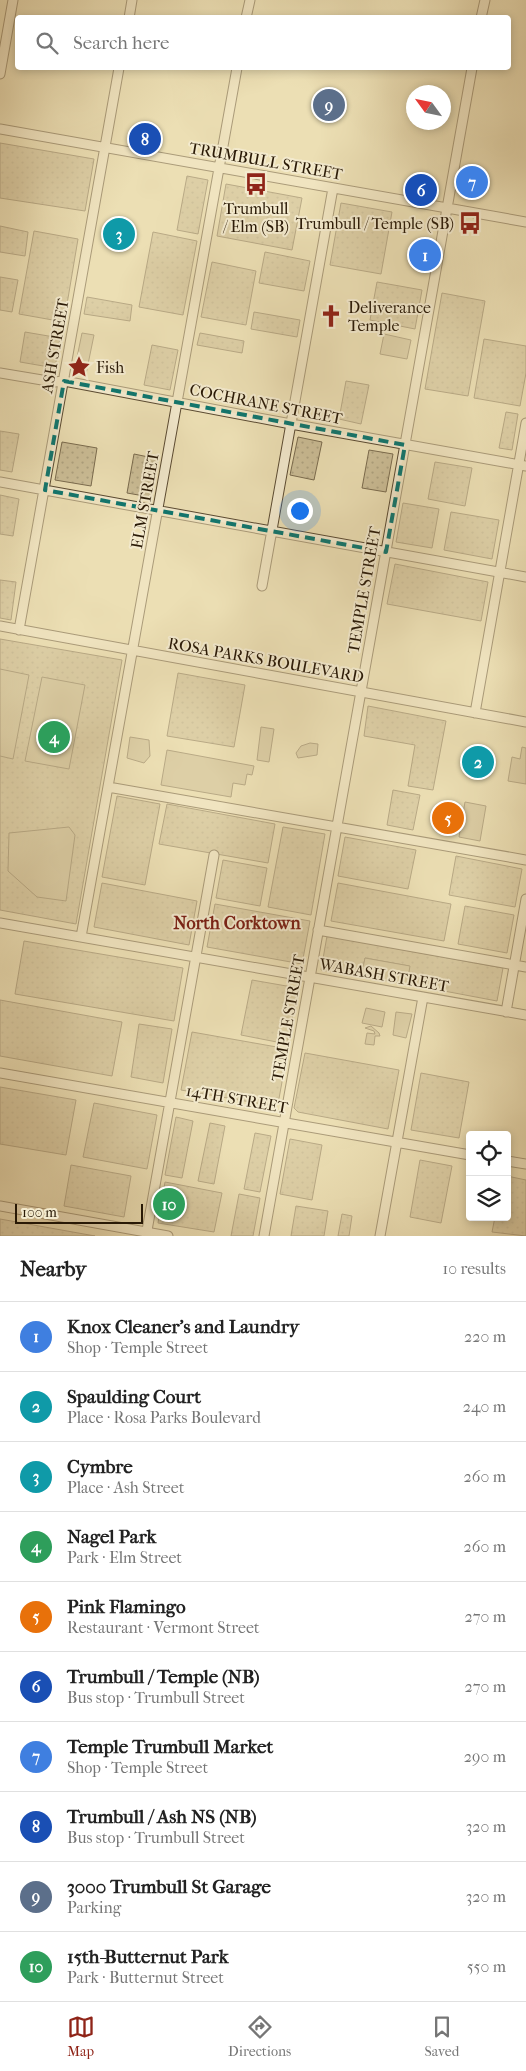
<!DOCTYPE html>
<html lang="en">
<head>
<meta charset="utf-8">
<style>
  :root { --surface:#fff; --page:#f6f6f6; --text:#222; --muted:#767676; --line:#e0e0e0; --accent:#8f2418 }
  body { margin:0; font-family:"IM FELL French Canon",serif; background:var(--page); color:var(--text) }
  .controls { position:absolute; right:15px; bottom:15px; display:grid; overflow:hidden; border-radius:5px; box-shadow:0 2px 8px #0003 }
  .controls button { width:45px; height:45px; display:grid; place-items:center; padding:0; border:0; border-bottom:1px solid var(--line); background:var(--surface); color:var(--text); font:25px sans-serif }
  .compass { position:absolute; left:406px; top:85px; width:45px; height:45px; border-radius:50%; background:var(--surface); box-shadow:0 2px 8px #0003; rotate:303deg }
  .scale { position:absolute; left:15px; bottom:12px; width:128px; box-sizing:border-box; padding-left:5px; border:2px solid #291906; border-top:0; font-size:14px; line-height:18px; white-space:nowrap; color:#291906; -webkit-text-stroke:4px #f3eace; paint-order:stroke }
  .you { position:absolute; left:299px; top:510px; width:18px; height:18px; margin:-12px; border:4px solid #fff; border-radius:50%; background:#1a73e8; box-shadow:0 0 0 8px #1a73e833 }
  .badge { display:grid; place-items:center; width:32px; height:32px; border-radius:50%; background:var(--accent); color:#fff; font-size:16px; font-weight:700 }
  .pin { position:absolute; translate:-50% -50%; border:2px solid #fff; box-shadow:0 1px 5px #0006 }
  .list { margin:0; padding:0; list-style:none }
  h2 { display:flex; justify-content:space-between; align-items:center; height:65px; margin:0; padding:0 20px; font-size:21px }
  h2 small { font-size:16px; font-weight:400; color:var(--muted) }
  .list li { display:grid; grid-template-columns:32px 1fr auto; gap:15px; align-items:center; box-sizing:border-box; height:70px; padding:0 20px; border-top:1px solid var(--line) }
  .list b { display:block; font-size:19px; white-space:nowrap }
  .list p { margin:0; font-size:16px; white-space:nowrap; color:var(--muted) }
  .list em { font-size:16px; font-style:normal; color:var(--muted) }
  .icon { flex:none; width:28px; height:28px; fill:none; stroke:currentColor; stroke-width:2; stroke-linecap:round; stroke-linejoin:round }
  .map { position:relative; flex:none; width:526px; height:1236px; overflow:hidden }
  .search { position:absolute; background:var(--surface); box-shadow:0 2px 8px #0003; left:15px; right:15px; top:15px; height:55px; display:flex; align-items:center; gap:12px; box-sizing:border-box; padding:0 18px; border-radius:5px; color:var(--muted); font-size:19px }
  .sheet { height:765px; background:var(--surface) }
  nav { display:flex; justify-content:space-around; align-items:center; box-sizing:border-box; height:70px; border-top:1px solid var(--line); background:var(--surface); font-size:14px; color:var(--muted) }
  nav a { display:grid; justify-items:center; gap:2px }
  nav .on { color:var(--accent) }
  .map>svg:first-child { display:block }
</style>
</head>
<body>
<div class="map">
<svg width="526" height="1236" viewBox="0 0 526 1236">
  <defs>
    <pattern id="grass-dots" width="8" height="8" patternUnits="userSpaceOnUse" patternTransform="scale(1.25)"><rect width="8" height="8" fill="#cbbd96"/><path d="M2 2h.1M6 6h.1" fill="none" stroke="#aea280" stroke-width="1.8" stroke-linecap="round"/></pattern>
  </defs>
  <rect width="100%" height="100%" fill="#ecdfb4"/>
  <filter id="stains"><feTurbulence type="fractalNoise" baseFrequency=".004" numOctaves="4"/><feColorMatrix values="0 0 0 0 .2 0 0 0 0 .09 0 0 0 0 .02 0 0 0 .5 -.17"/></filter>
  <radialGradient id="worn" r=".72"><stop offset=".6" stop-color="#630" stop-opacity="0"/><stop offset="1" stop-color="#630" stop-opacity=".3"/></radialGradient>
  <!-- grass -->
  <path fill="url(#grass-dots)" stroke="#7a6b4e" d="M0 143 94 159 85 211 0 198Z
    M187 176 208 180 198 234 177 230Z
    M226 184 302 198 292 250 217 236Z
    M341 203 392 212 381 274 330 265Z
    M0 226 28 232 25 256 0 252Z
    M34 231 78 239 64 322 19 314Z
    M153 232 197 241 183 315 139 307Z
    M265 252 310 261 304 291 259 283Z
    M212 262 256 271 246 325 201 317Z
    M0 277 18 280 12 312 0 310Z
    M377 282 422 290 415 329 370 320Z
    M442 293 485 301 468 396 425 389Z
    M87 297 132 305 130 321 84 314Z
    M254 312 300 320 297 337 251 329Z
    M25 332 60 338 55 368 20 362Z
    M200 333 244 341 242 353 197 345Z
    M484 339 526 346V373L520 406 474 398Z
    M152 345 178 350 170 390 144 385Z
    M346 381 369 385 361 424 339 419Z
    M506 412 518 414 512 450 499 448Z
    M0 431 19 434 12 472 0 470Z
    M298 437 322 442 314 480 290 475Z
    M62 442 97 448 91 486 55 480Z
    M369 450 393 454 386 492 362 488Z
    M134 454 158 459 150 497 127 493Z
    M435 462 472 468 465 506 428 499Z
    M0 495 19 499 13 536 0 534Z
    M403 503 439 509 432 548 396 542Z
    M451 512 499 520 492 559 444 550Z
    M395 564 488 582 481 621 387 604Z
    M0 580 16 582 11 620 0 618Z
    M0 639 122 660 76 924 0 910Z
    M178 673 245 685 234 747 167 736Z
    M368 706 446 721 433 790 408 786 415 745 364 736Z
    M393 790 420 795 413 830 387 825Z
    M117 796 160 804 145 885 102 877Z
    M167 804 275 824 268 863 159 844Z
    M283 827 325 834 311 915 268 907Z
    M345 837 416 850 408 889 338 876Z
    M456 856 522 869 515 907 449 895Z
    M223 860 267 868 260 906 216 898Z
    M102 883 197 901 189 945 94 927Z
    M338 883 451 904 444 941 331 921Z
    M215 904 310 921 302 964 207 947Z
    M465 906 514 915 507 953 458 944Z
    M327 936 503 968 497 1001 407 984 409 966 365 958 361 977 321 970Z
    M24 941 183 968 174 1021 15 994Z
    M252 980 298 988 287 1044 241 1035Z
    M0 1000 122 1022 112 1076 0 1056Z
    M139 1024 172 1029 163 1083 131 1077Z
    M192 1032 288 1049 278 1104 274 1106 181 1090Z
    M305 1053 399 1070 388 1129 298 1112 294 1108Z
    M421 1073 469 1082 459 1138 411 1130Z
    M0 1087 76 1100 66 1155 0 1144Z
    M94 1103 157 1115 147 1169 83 1157Z
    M176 1117 193 1121 182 1178 165 1175Z
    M210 1123 225 1126 214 1184 198 1181Z
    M255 1133 271 1136 260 1192 244 1189Z
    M290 1139 322 1145 312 1200 280 1194Z
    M420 1160 452 1166 441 1223 410 1217Z
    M71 1165 131 1176 124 1217 64 1206Z
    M507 1176 526 1180V1236L492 1232 495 1217H507Z
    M165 1182 222 1193 214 1232 158 1223Z
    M239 1194 260 1198 253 1236H231Z
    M296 1206 328 1211 324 1236H291Z
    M342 1214 352 1216 349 1236H338Z
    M0 1219 95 1236H0Z"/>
  <!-- garden -->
  <path fill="#cbbd96" stroke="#7a6b4e" d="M82 333 94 335 86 374 74 372Z
    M384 334 411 340 407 359 380 354Z
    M0 669 29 675 13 759 0 756Z
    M42 677 85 685 69 769 25 761Z
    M261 727 274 729 269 762 257 760Z
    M130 737 149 740 150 756 144 763 127 758Z
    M310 743 318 744 317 755 298 758 296 753 301 746Z
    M522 747 526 748V784L508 781 512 757 520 759Z
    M167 750 254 766 252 775 247 774 245 785 233 783 231 797 161 785Z
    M465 802 486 806 480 841 459 837Z
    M69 827 75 835 66 901 37 897 8 871 9 833Z
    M365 958 410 966 407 984 361 977Z
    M366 1008 385 1012 382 1027 362 1023Z
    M396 1012 412 1014 406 1038 393 1035Z
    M371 1026 379 1033 380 1036H375L374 1045 365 1044 367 1033 375 1034 374 1031 365 1028Z"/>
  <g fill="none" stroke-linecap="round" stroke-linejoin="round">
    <defs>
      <path id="minor" d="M129 18 132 0
        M246 18 250 0
        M481 18 485 0
        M0 74 13 0
        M0 129 526 222
        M0 373 54 382 64 381 291 424 526 466
        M0 482 526 577
        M262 586 333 188
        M0 626 526 722
        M19 630 119 68
        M475 713 526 423
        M108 787 526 860
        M0 923 526 1015
        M318 930 526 967
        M81 937 237 68
        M506 1012 526 899
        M0 1073 470 1155
        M507 1161 526 1164
        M0 1206 168 1236
        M146 1236 214 855
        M264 1236 472 68
        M380 1236 423 997"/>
    </defs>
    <!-- minor casing -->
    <use href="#minor" stroke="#5a4a32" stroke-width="11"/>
    <!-- minor -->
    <use href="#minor" stroke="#f3eace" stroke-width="9"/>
  </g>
  <!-- marked area -->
  <path d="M0 0H526V1236H0ZM64 381 405 445 386 552 45 490Z" fill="#ecdfb4" fill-opacity=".55" fill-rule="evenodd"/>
  <path fill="none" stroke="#0f766e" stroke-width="4" stroke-dasharray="10 6" stroke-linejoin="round" d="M64 381 405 445 386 552 45 490Z"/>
  <!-- icons -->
  <defs>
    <symbol id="bus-bare" viewBox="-9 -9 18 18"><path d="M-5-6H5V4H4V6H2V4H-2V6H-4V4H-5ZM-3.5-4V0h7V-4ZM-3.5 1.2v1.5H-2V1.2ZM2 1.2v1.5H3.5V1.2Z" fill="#8f2418" stroke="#f3eace" stroke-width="2.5" paint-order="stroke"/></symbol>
    <symbol id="church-bare" viewBox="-9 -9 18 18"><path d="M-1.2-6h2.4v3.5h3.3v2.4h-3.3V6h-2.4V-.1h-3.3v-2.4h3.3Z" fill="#8f2418" stroke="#f3eace" stroke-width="2.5" paint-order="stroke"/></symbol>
    <symbol id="sight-bare" viewBox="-9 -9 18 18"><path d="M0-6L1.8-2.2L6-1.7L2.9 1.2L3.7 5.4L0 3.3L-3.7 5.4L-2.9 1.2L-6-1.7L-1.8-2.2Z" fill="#8f2418" stroke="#f3eace" stroke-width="2.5" paint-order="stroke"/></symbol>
  </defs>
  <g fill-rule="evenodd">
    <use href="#bus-bare" x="240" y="168" width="32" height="32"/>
    <use href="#bus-bare" x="454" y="207" width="32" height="32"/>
    <use href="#church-bare" x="315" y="300" width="32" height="32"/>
    <use href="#sight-bare" x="63" y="351" width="32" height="32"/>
  </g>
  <g text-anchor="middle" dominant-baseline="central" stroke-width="4" stroke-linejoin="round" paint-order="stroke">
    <!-- street labels -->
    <g font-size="16" fill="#291906" stroke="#f3eace">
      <text transform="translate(266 161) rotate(10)">TRUMBULL STREET</text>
      <text transform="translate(55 346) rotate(-80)">ASH STREET</text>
      <text transform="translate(266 404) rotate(11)">COCHRANE STREET</text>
      <text transform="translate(145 500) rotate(-80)">ELM STREET</text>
      <text transform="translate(364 590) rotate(-80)">TEMPLE STREET</text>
      <text transform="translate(266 660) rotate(10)">ROSA PARKS BOULEVARD</text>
      <text transform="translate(384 975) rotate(10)">WABASH STREET</text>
      <text transform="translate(288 1018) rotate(-80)">TEMPLE STREET</text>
      <text transform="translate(237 1099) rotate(10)">14TH STREET</text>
    </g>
    <!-- poi labels -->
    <g font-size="16" fill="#291906" stroke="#f3eace" text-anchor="start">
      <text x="256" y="208" text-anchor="middle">Trumbull<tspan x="256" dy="18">/ Elm (SB)</tspan></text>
      <text x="454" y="223" text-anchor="end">Trumbull / Temple (SB)</text>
      <text x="348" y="307">Deliverance<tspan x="348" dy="18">Temple</tspan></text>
      <text x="96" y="367">Fish</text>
    </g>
    <!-- neighbourhood labels -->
    <g font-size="18" font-weight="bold" fill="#7a1f14" stroke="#f3eace">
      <text x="237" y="923">North Corktown</text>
    </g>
  </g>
  <rect width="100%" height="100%" filter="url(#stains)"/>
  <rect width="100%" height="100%" fill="url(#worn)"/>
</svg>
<div class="controls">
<button><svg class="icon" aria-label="locate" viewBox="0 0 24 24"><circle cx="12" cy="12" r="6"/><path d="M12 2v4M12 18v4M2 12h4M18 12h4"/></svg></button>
<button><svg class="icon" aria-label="layers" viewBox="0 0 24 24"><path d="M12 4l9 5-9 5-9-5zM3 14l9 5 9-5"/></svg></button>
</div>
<svg class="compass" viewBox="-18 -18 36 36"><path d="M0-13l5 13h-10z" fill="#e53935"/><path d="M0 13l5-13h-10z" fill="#767676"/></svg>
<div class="scale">100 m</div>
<div class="you"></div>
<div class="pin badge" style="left:425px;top:255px;background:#3f7fe0">1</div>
<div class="pin badge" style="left:478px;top:762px;background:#0f9aa8">2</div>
<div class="pin badge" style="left:119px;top:234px;background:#0f9aa8">3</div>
<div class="pin badge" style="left:54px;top:737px;background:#2e9e5b">4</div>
<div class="pin badge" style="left:448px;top:818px;background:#e8710a">5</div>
<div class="pin badge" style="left:421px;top:190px;background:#1a4fb4">6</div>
<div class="pin badge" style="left:472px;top:182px;background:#3f7fe0">7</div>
<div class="pin badge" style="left:145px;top:139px;background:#1a4fb4">8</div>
<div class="pin badge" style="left:329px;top:105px;background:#5c6f8a">9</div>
<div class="pin badge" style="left:169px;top:1204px;background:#2e9e5b">10</div>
<div class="search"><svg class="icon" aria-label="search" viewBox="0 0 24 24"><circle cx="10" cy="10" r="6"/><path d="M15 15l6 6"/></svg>Search here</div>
</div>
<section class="sheet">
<h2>Nearby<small>10 results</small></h2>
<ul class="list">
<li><span class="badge" style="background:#3f7fe0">1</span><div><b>Knox Cleaner's and Laundry</b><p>Shop · Temple Street</p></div><em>220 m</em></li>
<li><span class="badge" style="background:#0f9aa8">2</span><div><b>Spaulding Court</b><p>Place · Rosa Parks Boulevard</p></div><em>240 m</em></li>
<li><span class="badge" style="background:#0f9aa8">3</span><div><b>Cymbre</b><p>Place · Ash Street</p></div><em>260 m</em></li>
<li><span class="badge" style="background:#2e9e5b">4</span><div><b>Nagel Park</b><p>Park · Elm Street</p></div><em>260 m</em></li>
<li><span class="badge" style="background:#e8710a">5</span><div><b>Pink Flamingo</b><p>Restaurant · Vermont Street</p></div><em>270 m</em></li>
<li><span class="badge" style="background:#1a4fb4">6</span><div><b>Trumbull / Temple (NB)</b><p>Bus stop · Trumbull Street</p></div><em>270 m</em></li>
<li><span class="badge" style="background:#3f7fe0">7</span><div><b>Temple Trumbull Market</b><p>Shop · Temple Street</p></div><em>290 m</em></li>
<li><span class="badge" style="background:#1a4fb4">8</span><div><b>Trumbull / Ash NS (NB)</b><p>Bus stop · Trumbull Street</p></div><em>320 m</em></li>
<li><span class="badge" style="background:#5c6f8a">9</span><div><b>3000 Trumbull St Garage</b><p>Parking</p></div><em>320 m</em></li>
<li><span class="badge" style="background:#2e9e5b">10</span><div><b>15th-Butternut Park</b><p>Park · Butternut Street</p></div><em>550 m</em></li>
</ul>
</section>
<nav>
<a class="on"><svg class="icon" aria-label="map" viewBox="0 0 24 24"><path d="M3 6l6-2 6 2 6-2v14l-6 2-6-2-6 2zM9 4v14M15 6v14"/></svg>Map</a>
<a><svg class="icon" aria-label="directions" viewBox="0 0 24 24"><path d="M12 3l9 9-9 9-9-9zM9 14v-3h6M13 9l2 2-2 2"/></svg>Directions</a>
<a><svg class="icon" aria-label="saved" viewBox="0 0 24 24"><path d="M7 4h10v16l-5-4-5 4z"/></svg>Saved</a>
</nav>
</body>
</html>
